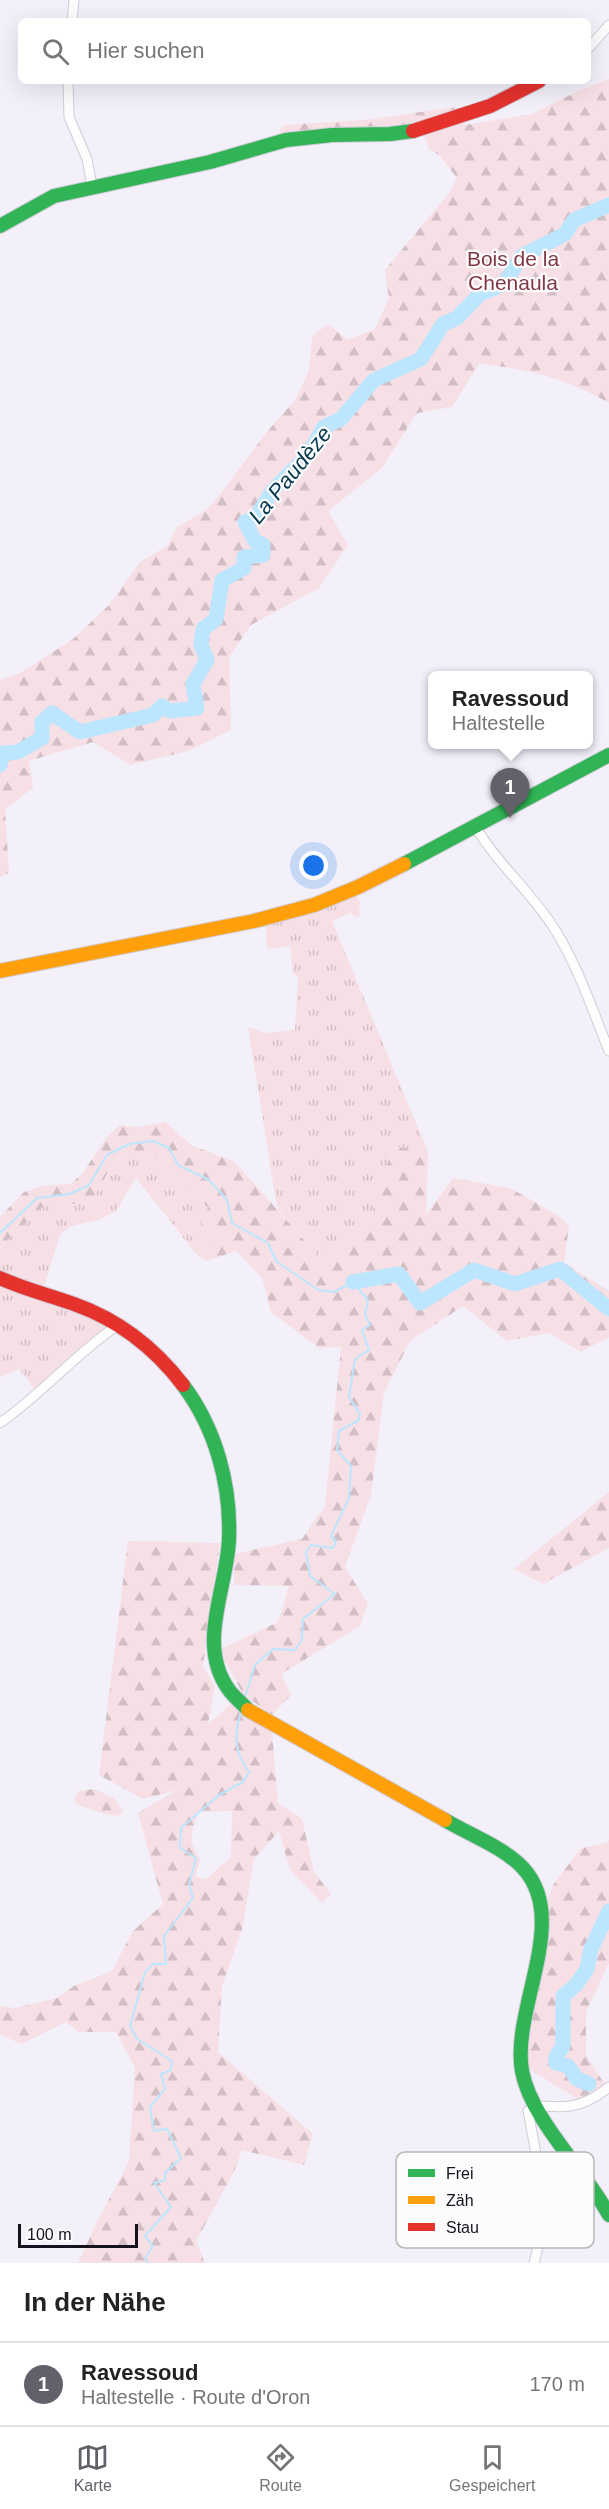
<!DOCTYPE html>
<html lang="de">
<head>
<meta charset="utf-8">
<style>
  :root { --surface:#fff; --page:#f6f6f6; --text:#222; --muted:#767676; --line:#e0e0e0; --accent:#63606a }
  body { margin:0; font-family:Arial,sans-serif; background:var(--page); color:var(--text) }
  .scale { position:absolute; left:18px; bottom:15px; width:120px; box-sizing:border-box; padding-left:6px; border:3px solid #16121d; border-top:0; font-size:16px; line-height:21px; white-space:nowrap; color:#16121d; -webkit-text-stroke:4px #fcfcfc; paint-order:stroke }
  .you { position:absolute; left:314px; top:866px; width:21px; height:21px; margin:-15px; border:4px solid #fff; border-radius:50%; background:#1a73e8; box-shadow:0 0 0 9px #1a73e833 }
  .badge { display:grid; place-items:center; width:39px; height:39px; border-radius:50%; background:var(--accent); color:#fff; font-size:20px; font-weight:700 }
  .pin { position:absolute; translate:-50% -50px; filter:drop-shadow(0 2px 3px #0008) }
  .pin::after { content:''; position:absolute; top:32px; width:21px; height:18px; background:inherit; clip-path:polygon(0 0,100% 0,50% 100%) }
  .popup { position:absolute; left:428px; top:671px; width:165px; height:78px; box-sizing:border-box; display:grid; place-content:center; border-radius:9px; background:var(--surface); filter:drop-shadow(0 2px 4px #0005); font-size:20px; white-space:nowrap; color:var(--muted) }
  .popup b { font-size:22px; color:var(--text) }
  .popup::after { content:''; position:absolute; left:50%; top:100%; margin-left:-12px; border:12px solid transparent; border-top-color:var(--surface) }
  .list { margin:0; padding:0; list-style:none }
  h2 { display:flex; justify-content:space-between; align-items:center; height:78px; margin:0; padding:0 24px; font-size:26px }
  h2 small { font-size:20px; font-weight:400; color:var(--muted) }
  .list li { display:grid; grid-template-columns:39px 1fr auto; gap:18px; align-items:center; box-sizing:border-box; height:84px; padding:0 24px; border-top:2px solid var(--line) }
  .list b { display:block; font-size:22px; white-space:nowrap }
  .list p { margin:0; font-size:20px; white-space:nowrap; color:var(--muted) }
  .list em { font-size:20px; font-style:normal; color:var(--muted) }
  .icon { flex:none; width:33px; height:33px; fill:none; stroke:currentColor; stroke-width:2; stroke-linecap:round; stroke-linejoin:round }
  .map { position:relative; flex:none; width:609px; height:2263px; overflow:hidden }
  .search { position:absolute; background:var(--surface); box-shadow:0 6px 24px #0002; left:18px; right:18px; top:18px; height:66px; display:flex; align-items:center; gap:15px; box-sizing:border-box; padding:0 21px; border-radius:9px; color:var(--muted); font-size:22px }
  .sheet { height:162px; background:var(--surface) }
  nav { display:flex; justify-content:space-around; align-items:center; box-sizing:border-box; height:84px; border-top:2px solid var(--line); background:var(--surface); font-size:16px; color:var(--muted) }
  nav a { display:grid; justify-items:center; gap:3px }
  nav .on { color:var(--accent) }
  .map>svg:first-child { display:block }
</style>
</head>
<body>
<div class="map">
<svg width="609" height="2263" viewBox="0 0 609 2263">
  <defs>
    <pattern id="grass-tufts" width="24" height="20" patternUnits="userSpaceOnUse" patternTransform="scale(1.5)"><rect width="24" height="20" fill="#f6e0e6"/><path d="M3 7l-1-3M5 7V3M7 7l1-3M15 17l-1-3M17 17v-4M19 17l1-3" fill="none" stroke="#d2bfc5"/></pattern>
    <pattern id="forest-firs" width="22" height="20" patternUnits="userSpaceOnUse" patternTransform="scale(1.5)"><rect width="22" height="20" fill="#f6e0e6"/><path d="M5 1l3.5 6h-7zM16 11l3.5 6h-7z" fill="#d2bfc5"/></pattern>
  </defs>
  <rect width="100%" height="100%" fill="#f3f0fa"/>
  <!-- grass -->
  <path fill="url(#grass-tufts)" d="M355 893 360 902 359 918 350 913 332 921 428 1152 393 1146 367 1229 320 1258 277 1208 248 1027 265 1033 295 1030 298 976 293 974 290 946 267 949 266 926Z
    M128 1151 152 1155 174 1171 208 1208 214 1235 197 1255 136 1178 116 1211 101 1219 69 1227 60 1235 42 1293 118 1325 38 1394 19 1369 0 1377V1248L41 1208 53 1204H75L93 1198 114 1162Z"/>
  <!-- forest -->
  <path fill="url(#forest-firs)" fill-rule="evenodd" d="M609 79V403C564 378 530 369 479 364L452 407 417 413 382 468 328 511 348 545 319 588 251 625 229 657 231 730 188 751 130 765 93 742 29 761 33 788 5 809 9 873 0 877V680L22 672 73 639 109 605 140 562 167 546 177 527 203 512 215 501 266 433 295 400 309 370 312 336 328 324 348 340 375 329 389 298 385 270 449 193 457 178 439 155 429 149 422 130 286 140 279 131 284 125 365 120 455 107 465 125 532 114 580 90Z
    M165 1122 191 1145 235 1162 320 1258 367 1229 393 1146 428 1152 426 1215 453 1178 510 1188 554 1213 569 1225 564 1263 609 1291V1337L581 1352 549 1333 507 1341 463 1306 410 1341 384 1393 371 1495 345 1567 368 1604 360 1626 281 1674 291 1695 272 1715 243 1694 219 1650 278 1622 289 1586 234 1585V1554L302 1539 325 1506 341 1347 319 1348 271 1312 262 1278 236 1251 207 1261 197 1255 214 1235 201 1223 208 1208 174 1171 152 1155 128 1151 114 1162 93 1198 75 1204H53L41 1208 0 1248V1217L24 1192 43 1186 70 1184 82 1174 106 1138 120 1125 139 1127Z
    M609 1492V1548L543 1584 514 1569Z
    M128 1541 220 1543 203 1666 215 1687 208 1724 231 1704 272 1732 278 1803 302 1819 314 1872 331 1894 322 1903 290 1870 279 1831 254 1859 242 1930 222 1986 218 2052 313 2134 304 2165 242 2150 234 2172 196 2241 205 2263H78L96 2224 129 2161 135 2068 116 2032H79L66 2022 22 2044 0 2035V2006L15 2008 57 1998 74 1986 112 1971 132 1932 163 1904 138 1813 177 1790 143 1799 99 1775ZM232 1811 231 1857 206 1879 196 1877 200 1859C187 1839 191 1833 199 1812Z
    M94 1789 114 1798 123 1811 119 1816 104 1814 76 1804 74 1799 79 1791Z
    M609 1839V1963L586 2012V2055L605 2085 593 2095 579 2100 528 2068 525 2028 538 1979 547 1902 553 1885 581 1848 606 1843Z"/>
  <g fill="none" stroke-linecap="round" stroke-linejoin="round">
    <!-- stream -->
    <path stroke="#bce5fe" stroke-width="2" d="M0 1233 37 1198 70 1194 89 1185 107 1155 129 1144 153 1141 169 1148 178 1165 209 1180 227 1200 232 1223 268 1243 276 1261 318 1290 334 1292 353 1282 368 1300 365 1315 370 1325 362 1330 369 1350 355 1359 349 1397 360 1414 359 1420 339 1431 337 1450 351 1466 349 1498 331 1536 336 1541 333 1548 311 1545 306 1552 310 1576 335 1594 303 1619 302 1640 295 1650 273 1649 255 1665 244 1700
      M148 2263 145 2258 153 2246 145 2236 171 2207 154 2183 165 2180V2173L181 2158 167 2129 154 2131 150 2107 165 2089 161 2074 171 2070 172 2061 137 2039 130 2026 145 1972 153 1964H166L164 1936 193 1898 189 1885 196 1858 180 1848 181 1828 219 1795 243 1782 249 1772C234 1753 234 1735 241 1712"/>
    <!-- river -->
    <path stroke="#bce5fe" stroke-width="15" d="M0 765 3 753 18 752 42 738V722L52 713 80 732 153 715 162 706 170 711 197 708 193 684 207 660 201 645 203 629 216 619 222 580 244 568V557L263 555V545L255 541 245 522 257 516 272 491 307 456 324 427 341 419 374 380 421 359 443 324 457 318 480 294 504 284 522 256 565 234 574 220 609 205
      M353 1282 399 1274 420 1303 474 1270 515 1284 560 1269 609 1309
      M589 2084 577 2079 568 2066 556 2063V2057L563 2046V1996L576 1985 587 1969 591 1949 609 1911"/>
    <defs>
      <path id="street" d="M72 21 74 0
        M588 49 609 25
        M68 81 69 117 87 159 92 186
        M475 826C496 862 529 890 552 925 577 963 592 1009 609 1051
        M0 1423C42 1394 75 1354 118 1325
        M534 2263 547 2212 528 2111C547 2102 553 2109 570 2106 585 2104 598 2096 609 2087"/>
      <path id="fast" d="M0 226 54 196 210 162 286 140 332 135 390 134 413 131
        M404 864 609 755
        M183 1385C216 1429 231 1485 229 1539 227 1590 196 1644 229 1690 234 1697 242 1703 248 1710
        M445 1820C468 1834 505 1848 523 1868 571 1920 511 2009 522 2071 531 2120 585 2170 609 2215"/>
      <path id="slow" d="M0 971 254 921 314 905 358 887 404 864
        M248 1710 445 1820"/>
      <path id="jam" d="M413 131 490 106 539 81
        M0 1278C24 1289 49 1295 74 1304 119 1320 154 1347 183 1385"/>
    </defs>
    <!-- street casing -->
    <use href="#street" stroke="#cfccd7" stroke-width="11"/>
    <!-- fast casing -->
    <use href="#fast" stroke="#cfccd7" stroke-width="16"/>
    <!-- slow casing -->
    <use href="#slow" stroke="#cfccd7" stroke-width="16"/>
    <!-- jam casing -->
    <use href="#jam" stroke="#cfccd7" stroke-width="16"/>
    <!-- street -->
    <use href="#street" stroke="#fdfdfe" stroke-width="9"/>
    <!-- fast -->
    <use href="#fast" stroke="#30b455" stroke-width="14"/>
    <!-- slow -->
    <use href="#slow" stroke="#ff9f0a" stroke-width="14"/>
    <!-- jam -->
    <use href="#jam" stroke="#e5322d" stroke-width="14"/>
  </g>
  <g text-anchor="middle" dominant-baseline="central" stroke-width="4.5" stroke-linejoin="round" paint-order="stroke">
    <!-- park labels -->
    <g font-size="21" fill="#823744" stroke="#fcfcfc">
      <text x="513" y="258">Bois de la<tspan x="513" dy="24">Chenaula</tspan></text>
    </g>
    <!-- water labels -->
    <g font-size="22" font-style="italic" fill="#06394e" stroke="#fcfcfc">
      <text transform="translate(290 475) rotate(-51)">La Paudèze</text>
    </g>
  </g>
  <!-- legend -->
  <rect x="396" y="2152" width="198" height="96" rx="9" fill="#fcfcfc" stroke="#b7b6b9" stroke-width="1.5"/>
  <rect x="408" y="2169" width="27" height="8" fill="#30b455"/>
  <rect x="408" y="2196" width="27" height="8" fill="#ff9f0a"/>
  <rect x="408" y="2223" width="27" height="8" fill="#e5322d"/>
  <g font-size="16" fill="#16121d">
    <text x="446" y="2179">Frei</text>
    <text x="446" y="2206">Zäh</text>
    <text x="446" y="2233">Stau</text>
  </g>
</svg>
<div class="scale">100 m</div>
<div class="you"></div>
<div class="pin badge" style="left:510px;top:818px">1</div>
<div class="popup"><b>Ravessoud</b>Haltestelle</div>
<div class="search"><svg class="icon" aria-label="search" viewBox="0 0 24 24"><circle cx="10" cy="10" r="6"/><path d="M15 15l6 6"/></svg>Hier suchen</div>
</div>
<section class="sheet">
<h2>In der Nähe<small></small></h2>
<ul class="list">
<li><span class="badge">1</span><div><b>Ravessoud</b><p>Haltestelle · Route d'Oron</p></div><em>170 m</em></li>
</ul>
</section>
<nav>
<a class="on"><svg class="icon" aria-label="map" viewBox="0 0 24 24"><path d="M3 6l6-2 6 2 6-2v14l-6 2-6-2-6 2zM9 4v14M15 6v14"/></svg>Karte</a>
<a><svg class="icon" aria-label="directions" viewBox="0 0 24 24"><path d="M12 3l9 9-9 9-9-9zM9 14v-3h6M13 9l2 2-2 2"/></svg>Route</a>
<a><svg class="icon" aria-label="saved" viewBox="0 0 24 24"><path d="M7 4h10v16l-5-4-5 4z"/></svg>Gespeichert</a>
</nav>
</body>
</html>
